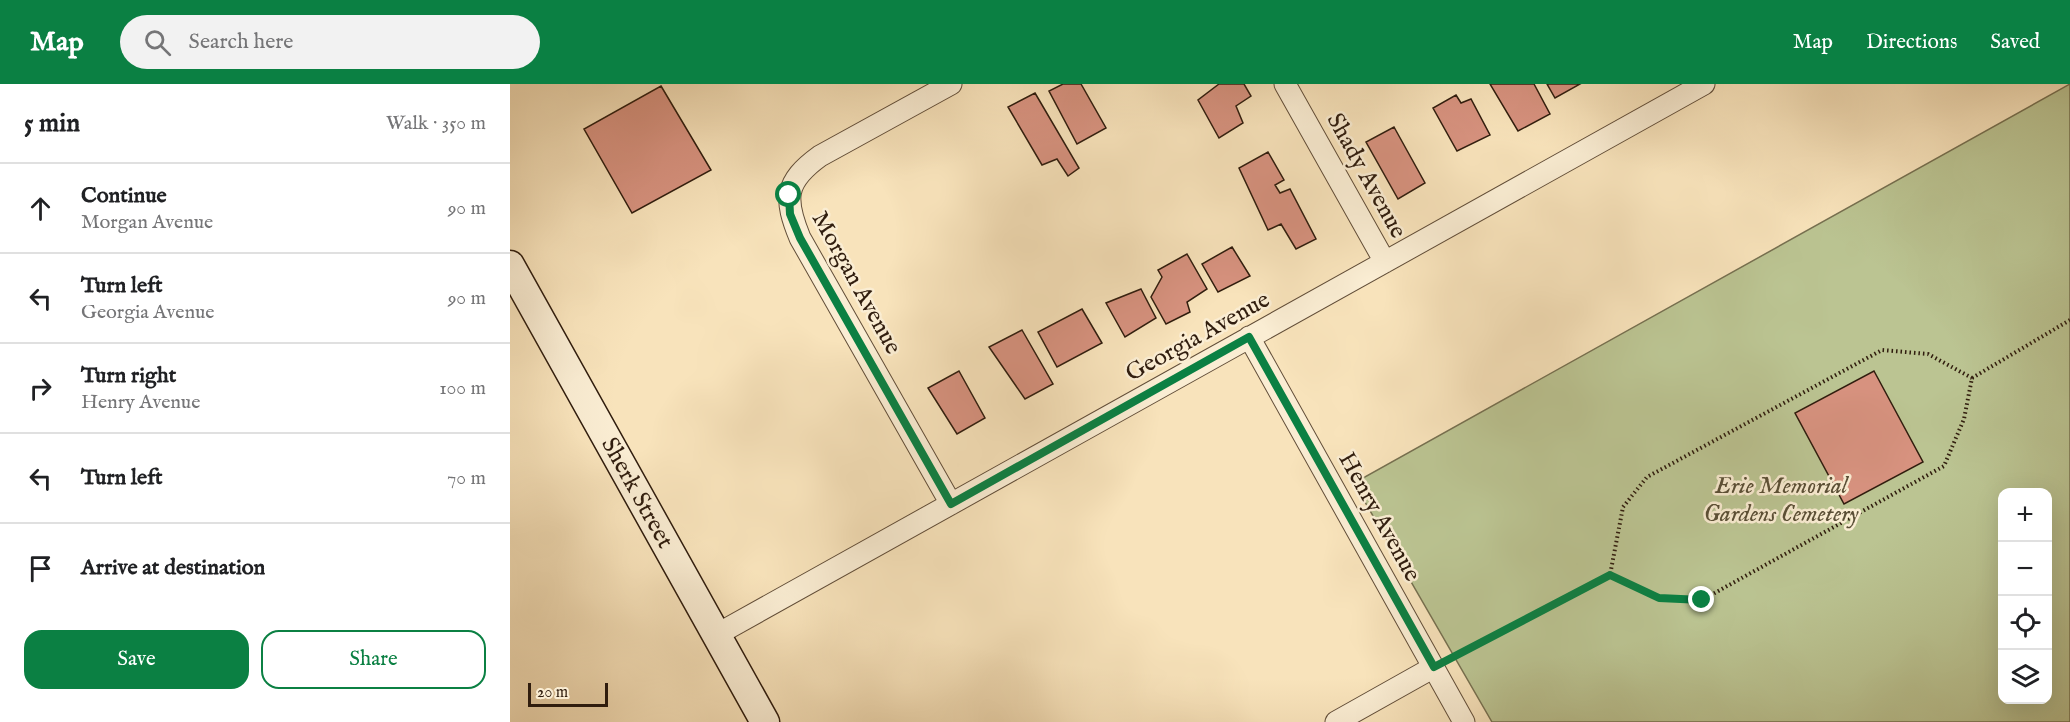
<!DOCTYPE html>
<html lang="en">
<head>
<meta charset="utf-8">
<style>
  :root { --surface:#fff; --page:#f2f2f2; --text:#202124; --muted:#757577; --line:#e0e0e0; --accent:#0b8043 }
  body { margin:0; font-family:"IM FELL English",serif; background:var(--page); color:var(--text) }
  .controls { position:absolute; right:18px; bottom:18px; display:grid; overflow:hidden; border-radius:12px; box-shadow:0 6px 24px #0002 }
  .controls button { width:54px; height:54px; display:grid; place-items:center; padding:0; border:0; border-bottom:2px solid var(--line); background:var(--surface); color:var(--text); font:30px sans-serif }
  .scale { position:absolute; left:18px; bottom:15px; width:80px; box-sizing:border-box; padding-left:6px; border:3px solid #301d0e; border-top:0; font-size:16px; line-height:21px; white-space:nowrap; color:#301d0e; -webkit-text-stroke:4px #faedd3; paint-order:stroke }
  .stop { position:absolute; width:18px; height:18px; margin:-14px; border:4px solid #0b8043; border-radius:50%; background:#fff }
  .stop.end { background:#0b8043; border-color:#fff; box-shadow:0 2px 6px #0008 }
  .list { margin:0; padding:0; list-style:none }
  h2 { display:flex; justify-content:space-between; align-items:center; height:78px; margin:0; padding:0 24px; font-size:26px }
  h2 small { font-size:20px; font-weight:400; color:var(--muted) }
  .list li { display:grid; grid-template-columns:39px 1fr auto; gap:18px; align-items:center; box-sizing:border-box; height:90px; padding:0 24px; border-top:2px solid var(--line) }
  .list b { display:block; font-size:22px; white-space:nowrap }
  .list p { margin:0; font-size:20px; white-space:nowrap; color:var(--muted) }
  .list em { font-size:20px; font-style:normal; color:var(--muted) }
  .actions { display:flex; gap:12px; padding:18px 24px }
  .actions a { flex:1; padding:14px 0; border:2px solid var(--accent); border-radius:18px; text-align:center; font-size:21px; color:var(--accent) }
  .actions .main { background:var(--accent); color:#fff }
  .icon { flex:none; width:33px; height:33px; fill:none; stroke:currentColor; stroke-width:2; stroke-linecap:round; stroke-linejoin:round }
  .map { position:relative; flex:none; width:1560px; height:638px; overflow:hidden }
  header { display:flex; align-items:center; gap:36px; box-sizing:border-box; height:84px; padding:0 30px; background:var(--accent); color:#fff }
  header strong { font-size:28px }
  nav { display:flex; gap:33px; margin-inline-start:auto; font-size:21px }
  .search { width:420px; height:54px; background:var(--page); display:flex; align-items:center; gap:15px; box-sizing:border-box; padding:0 21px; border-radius:33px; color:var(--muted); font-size:22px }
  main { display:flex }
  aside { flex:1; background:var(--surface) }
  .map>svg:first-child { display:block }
</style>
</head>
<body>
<header>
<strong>Map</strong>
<div class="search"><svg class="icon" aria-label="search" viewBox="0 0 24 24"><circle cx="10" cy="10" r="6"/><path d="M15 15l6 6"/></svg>Search here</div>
<nav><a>Map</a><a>Directions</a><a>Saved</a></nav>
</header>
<main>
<aside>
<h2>5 min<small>Walk · 350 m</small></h2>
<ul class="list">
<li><svg class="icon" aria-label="ahead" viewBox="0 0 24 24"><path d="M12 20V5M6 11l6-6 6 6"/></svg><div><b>Continue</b><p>Morgan Avenue</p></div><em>90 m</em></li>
<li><svg class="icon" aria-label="left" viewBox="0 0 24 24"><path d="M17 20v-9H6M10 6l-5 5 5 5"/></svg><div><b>Turn left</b><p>Georgia Avenue</p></div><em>90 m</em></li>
<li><svg class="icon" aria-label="right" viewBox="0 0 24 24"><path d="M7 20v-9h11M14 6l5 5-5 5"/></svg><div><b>Turn right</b><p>Henry Avenue</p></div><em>100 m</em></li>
<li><svg class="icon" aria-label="left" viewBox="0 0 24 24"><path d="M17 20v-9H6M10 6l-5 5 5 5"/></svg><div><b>Turn left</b></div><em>70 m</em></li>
<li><svg class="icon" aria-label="arrive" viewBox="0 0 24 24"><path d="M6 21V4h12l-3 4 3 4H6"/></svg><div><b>Arrive at destination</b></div></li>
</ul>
<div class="actions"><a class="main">Save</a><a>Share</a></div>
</aside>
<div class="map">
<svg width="1560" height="638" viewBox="0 0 1560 638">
  <rect width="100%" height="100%" fill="#f8e3bb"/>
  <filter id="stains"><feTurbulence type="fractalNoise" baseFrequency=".00333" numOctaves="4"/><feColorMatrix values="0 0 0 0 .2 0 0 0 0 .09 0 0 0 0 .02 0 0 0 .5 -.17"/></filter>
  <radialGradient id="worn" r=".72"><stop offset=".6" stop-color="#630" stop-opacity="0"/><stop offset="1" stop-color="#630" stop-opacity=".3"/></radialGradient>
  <!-- green -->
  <path fill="#bbc492" stroke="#767050" stroke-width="1.5" fill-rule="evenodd" d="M1560 0V638H982L844 399ZM1492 408H1538V616H1492Z"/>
  <!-- building -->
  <path fill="#d7927f" stroke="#301d0e" stroke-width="1.5" d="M553 0H571L596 44 567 60 539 7Z
    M709 0H734L741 12 726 22 733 39 709 54 688 16Z
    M980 0H1024L1040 30 1008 47Z
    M1037 0H1070L1045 14Z
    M151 2 201 86 122 129 74 45Z
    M525 9 569 84 558 92 547 75 532 81 498 23Z
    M946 11 951 19 961 15 980 51 947 67 923 24Z
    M884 43 915 99 888 115 856 58Z
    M758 68 774 96 765 101 770 109 780 105 806 155 786 165 771 140 758 146 729 84Z
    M722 163 740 192 708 208 692 180Z
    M677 170 697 205 677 218 680 228 656 240 641 213 652 193 648 186Z
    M631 205 646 234 615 253 596 219Z
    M572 225 592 259 547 283 528 248Z
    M512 246 543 300 515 315 479 263Z
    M449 287 475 334 447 350 418 304Z
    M1364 287 1413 378 1334 420 1285 329Z"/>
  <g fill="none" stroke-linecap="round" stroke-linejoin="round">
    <defs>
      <path id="street" d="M441 0 310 72C274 98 274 115 290 154L441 420
        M775 0 875 178
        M739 253 954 638
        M206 551 1194 0
        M826 638 924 583"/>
      <g id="secondary">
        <path id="s1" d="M0 181 255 638"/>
      </g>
    </defs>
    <!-- street casing -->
    <use href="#street" stroke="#624e39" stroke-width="23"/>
    <!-- secondary casing -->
    <use href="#secondary" stroke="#301d0e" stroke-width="31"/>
    <!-- path -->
    <path stroke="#301d0e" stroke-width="4" stroke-dasharray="1.5 3" stroke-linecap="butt" d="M1462 294 1560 236
      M943 573 1100 491 1149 514 1192 516 1434 382 1454 335 1462 294 1418 270 1372 266 1137 393 1113 423 1100 491"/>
    <!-- street -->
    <use href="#street" stroke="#faedd3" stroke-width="21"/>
    <!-- secondary -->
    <use href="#secondary" stroke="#faedd3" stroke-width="28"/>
  </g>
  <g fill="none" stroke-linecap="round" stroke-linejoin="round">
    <!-- route -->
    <path stroke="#0b8043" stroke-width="8" d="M279 111 280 130 290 154 441 420 739 253 924 583 1100 491 1149 514 1192 516"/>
  </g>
  <g text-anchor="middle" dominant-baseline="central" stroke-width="5" stroke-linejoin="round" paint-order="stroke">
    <!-- street labels -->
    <g font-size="24" fill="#301d0e" stroke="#faedd3">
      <text transform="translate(856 92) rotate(61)">Shady Avenue</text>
      <text transform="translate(346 199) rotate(61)">Morgan Avenue</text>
      <text transform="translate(688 253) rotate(-29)">Georgia Avenue</text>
      <text stroke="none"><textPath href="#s1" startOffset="261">Sherk Street</textPath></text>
      <text transform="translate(869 433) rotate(61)">Henry Avenue</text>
    </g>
    <!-- park labels -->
    <g font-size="24" font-style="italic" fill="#5a4f36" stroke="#faedd3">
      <text x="1271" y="402">Erie Memorial<tspan x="1271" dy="28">Gardens Cemetery</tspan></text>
    </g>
  </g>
  <rect width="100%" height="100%" filter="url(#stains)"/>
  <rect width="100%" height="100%" fill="url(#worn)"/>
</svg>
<div class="controls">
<button>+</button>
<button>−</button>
<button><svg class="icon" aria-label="locate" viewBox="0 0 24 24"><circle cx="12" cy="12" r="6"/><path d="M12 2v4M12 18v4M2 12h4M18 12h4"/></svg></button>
<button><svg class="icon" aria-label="layers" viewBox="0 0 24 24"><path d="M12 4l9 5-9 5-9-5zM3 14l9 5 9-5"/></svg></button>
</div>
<div class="scale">20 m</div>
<div class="stop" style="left:279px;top:111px"></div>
<div class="stop end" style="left:1192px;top:516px"></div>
</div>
</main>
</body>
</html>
